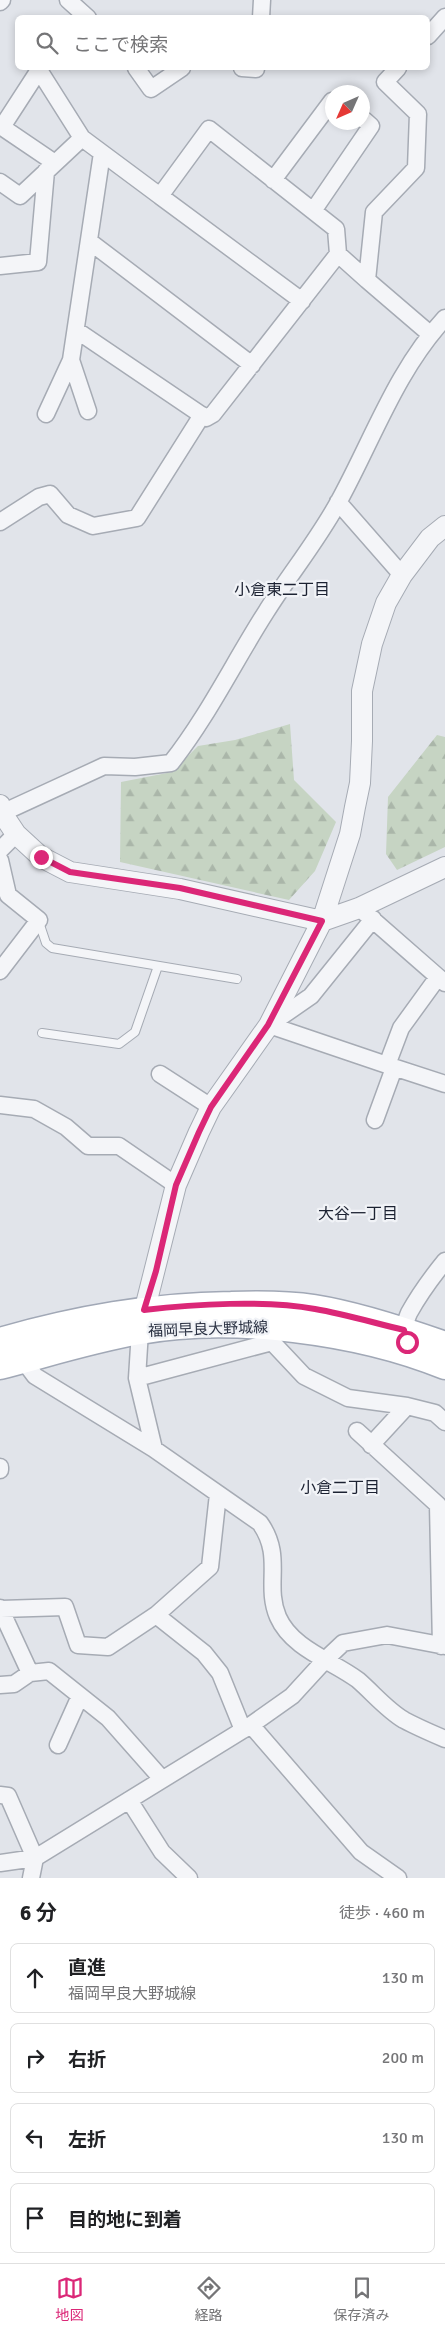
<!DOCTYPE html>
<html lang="ja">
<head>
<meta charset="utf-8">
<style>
  :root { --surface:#fff; --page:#f6f6f6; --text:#202124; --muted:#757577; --line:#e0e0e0; --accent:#db2777 }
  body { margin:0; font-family:Signika,"Noto Sans JP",sans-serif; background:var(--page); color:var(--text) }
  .compass { position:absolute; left:325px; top:85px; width:45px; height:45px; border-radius:50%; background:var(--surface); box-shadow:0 2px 8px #0003; rotate:225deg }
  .stop { position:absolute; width:15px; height:15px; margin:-11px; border:4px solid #db2777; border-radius:50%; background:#fff }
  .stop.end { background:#db2777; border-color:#fff; box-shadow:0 1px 5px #0008 }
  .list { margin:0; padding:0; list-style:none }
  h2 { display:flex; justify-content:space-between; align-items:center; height:65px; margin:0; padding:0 20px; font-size:21px }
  h2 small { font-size:16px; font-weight:400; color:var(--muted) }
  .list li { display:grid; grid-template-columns:32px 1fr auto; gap:15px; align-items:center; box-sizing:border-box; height:70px; margin:0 10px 10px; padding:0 10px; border:1px solid var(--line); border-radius:8px }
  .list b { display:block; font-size:19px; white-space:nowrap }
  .list p { margin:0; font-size:16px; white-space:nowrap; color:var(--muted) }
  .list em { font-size:16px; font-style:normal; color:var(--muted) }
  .icon { flex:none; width:28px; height:28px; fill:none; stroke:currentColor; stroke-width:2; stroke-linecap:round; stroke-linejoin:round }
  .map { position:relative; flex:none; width:445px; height:1878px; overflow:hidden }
  .search { position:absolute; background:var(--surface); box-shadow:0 2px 8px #0003; left:15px; right:15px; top:15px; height:55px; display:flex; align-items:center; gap:12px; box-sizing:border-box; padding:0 18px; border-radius:8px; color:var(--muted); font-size:19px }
  .sheet { height:385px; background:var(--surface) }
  nav { display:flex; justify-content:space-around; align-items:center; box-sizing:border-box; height:70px; border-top:1px solid var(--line); background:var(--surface); font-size:14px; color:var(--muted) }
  nav a { display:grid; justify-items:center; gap:2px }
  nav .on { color:var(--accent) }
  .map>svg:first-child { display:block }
</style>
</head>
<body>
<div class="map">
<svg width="445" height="1878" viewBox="0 0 445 1878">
  <defs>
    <pattern id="forest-firs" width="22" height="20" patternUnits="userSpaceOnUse" patternTransform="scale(1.25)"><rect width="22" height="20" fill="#c6d4c3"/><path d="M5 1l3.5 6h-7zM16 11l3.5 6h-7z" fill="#aab6a9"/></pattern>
  </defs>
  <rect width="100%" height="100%" fill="#e1e4ea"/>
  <!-- forest -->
  <path fill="url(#forest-firs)" d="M290 724 294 780 336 822 315 871 289 900 120 862 121 782 172 772 198 746 235 740Z
    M437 735 445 737V847L397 870 386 854 388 797Z"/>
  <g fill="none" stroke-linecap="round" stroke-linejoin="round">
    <defs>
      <path id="service" d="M39 922 46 943 52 948 237 979
        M42 1033 119 1044 135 1032 158 966"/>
      <path id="minor" d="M68 0 88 18
        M0 2 2 0
        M261 18 262 0
        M428 36 445 17
        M136 68 151 89 182 68
        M242 68 256 69V68
        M55 163 2 127 39 70 82 138
        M273 180 332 101
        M0 182 20 196 82 138 160 196 209 129 336 229 338 254 367 280 374 212 416 168 418 114 385 82 398 68
        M160 196 302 301
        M313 211 371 126 362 118
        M89 241 252 365
        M0 266 38 262 46 171
        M367 280 430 334
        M76 330 206 418 213 414 338 254
        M88 411 71 360 102 153
        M46 414 71 360
        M338 502 402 575
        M0 522 39 497 50 494 68 515 93 526 137 518 202 415
        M2 813 104 766 135 767 171 763C208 716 234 662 266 612 289 575 318 540 339 501 373 439 396 371 445 318
        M0 850 16 834
        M0 860 8 895 39 920 0 971
        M365 913 445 983
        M373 919 311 996 269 1025 387 1065 401 1028 438 977
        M387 1065 445 1084
        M160 1074 211 1107
        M0 1105 34 1109 66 1127 88 1146H119L176 1185
        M375 1120 394 1068
        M140 1331 137 1378 154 1449
        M397 1337C405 1329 405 1322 409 1313 419 1295 432 1277 445 1261
        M16 1355 23 1360 35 1376 154 1449 260 1523C284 1557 264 1584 278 1617 292 1649 333 1661 358 1680 373 1693 387 1710 404 1720 417 1727 431 1733 445 1739
        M137 1378 272 1342 304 1376 348 1398 407 1406 435 1413 445 1422
        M357 1431 438 1505 441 1646
        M371 1445 407 1406
        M0 1467V1470
        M0 1608 30 1673 14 1684 0 1685
        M1 1609 65 1607 78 1645 108 1647 156 1615 210 1567 218 1494
        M156 1615 204 1653 220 1673 243 1730
        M30 1673 49 1671 108 1718 162 1779
        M251 1725 361 1852 398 1878
        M58 1745 80 1696
        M0 1795 8 1796 35 1858 0 1863
        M129 1800 162 1852 189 1878
        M31 1878 35 1858 251 1725 292 1696 325 1660 343 1643 387 1635 445 1646"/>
      <path id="tertiary" d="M0 805 2 813 16 834 41 857 70 872 180 889 322 921 359 908 445 867
        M141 1324 176 1185 199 1132 211 1107 269 1025 322 921 350 834 355 807 360 783 362 741V691L372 644 386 603 402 575 430 538 445 526"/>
      <path id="primary" d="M0 1341C77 1319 150 1306 231 1305 258 1304 287 1304 314 1308 358 1315 403 1330 445 1345
        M0 1366C46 1354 93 1339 140 1331 231 1314 359 1331 445 1366"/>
    </defs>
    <!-- service casing -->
    <use href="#service" stroke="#a6abb4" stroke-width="10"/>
    <!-- minor casing -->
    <use href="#minor" stroke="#a6abb4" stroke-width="19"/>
    <!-- tertiary casing -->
    <use href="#tertiary" stroke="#a6abb4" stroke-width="22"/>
    <!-- primary casing -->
    <use href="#primary" stroke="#a1a8b6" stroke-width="29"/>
    <!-- service -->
    <use href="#service" stroke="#f4f5f8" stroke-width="8"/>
    <!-- minor -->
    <use href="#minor" stroke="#f4f5f8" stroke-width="16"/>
    <!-- tertiary -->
    <use href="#tertiary" stroke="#f4f5f8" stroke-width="20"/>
    <!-- primary -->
    <use href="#primary" stroke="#fff" stroke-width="26"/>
  </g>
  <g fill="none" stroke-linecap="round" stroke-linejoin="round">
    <!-- route -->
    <path stroke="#db2777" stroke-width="6" d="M41 857 70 872 180 888 322 921 268 1025 211 1107 199 1132 176 1185 156 1271 144 1310C195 1304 265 1300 315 1309 345 1314 374 1323 404 1330L407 1342"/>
  </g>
  <g text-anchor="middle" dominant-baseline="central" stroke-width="4.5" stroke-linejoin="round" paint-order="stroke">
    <!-- street labels -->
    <g font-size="15" fill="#2a3142" stroke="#f1f3f7">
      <text transform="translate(208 1329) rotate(-2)">福岡早良大野城線</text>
    </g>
    <!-- neighbourhood labels -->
    <g font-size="16" fill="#1c2232" stroke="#f1f3f7">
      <text x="282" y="590">小倉東二丁目</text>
      <text x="358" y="1214">大谷一丁目</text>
      <text x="340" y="1488">小倉二丁目</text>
    </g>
  </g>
</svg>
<svg class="compass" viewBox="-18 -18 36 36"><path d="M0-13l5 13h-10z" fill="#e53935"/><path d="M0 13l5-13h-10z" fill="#757577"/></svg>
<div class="stop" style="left:407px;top:1342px"></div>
<div class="stop end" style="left:41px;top:857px"></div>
<div class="search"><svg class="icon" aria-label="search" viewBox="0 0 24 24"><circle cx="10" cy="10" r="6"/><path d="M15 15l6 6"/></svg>ここで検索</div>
</div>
<section class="sheet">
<h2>6 分<small>徒歩 · 460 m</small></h2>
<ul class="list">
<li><svg class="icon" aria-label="ahead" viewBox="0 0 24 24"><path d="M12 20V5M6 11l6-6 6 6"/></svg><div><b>直進</b><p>福岡早良大野城線</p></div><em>130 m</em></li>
<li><svg class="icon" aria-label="right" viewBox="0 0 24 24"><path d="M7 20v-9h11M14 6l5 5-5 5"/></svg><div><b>右折</b></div><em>200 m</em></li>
<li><svg class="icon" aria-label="left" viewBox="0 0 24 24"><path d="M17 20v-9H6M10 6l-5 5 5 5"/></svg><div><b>左折</b></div><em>130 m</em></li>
<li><svg class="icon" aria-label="arrive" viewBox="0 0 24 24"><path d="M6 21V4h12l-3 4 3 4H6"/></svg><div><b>目的地に到着</b></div></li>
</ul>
</section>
<nav>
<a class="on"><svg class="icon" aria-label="map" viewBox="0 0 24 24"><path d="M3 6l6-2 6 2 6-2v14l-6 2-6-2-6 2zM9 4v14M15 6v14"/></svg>地図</a>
<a><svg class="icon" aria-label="directions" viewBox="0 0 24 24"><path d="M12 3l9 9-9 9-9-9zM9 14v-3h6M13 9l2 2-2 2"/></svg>経路</a>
<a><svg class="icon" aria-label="saved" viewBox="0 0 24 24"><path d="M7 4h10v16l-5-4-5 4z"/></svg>保存済み</a>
</nav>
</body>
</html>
